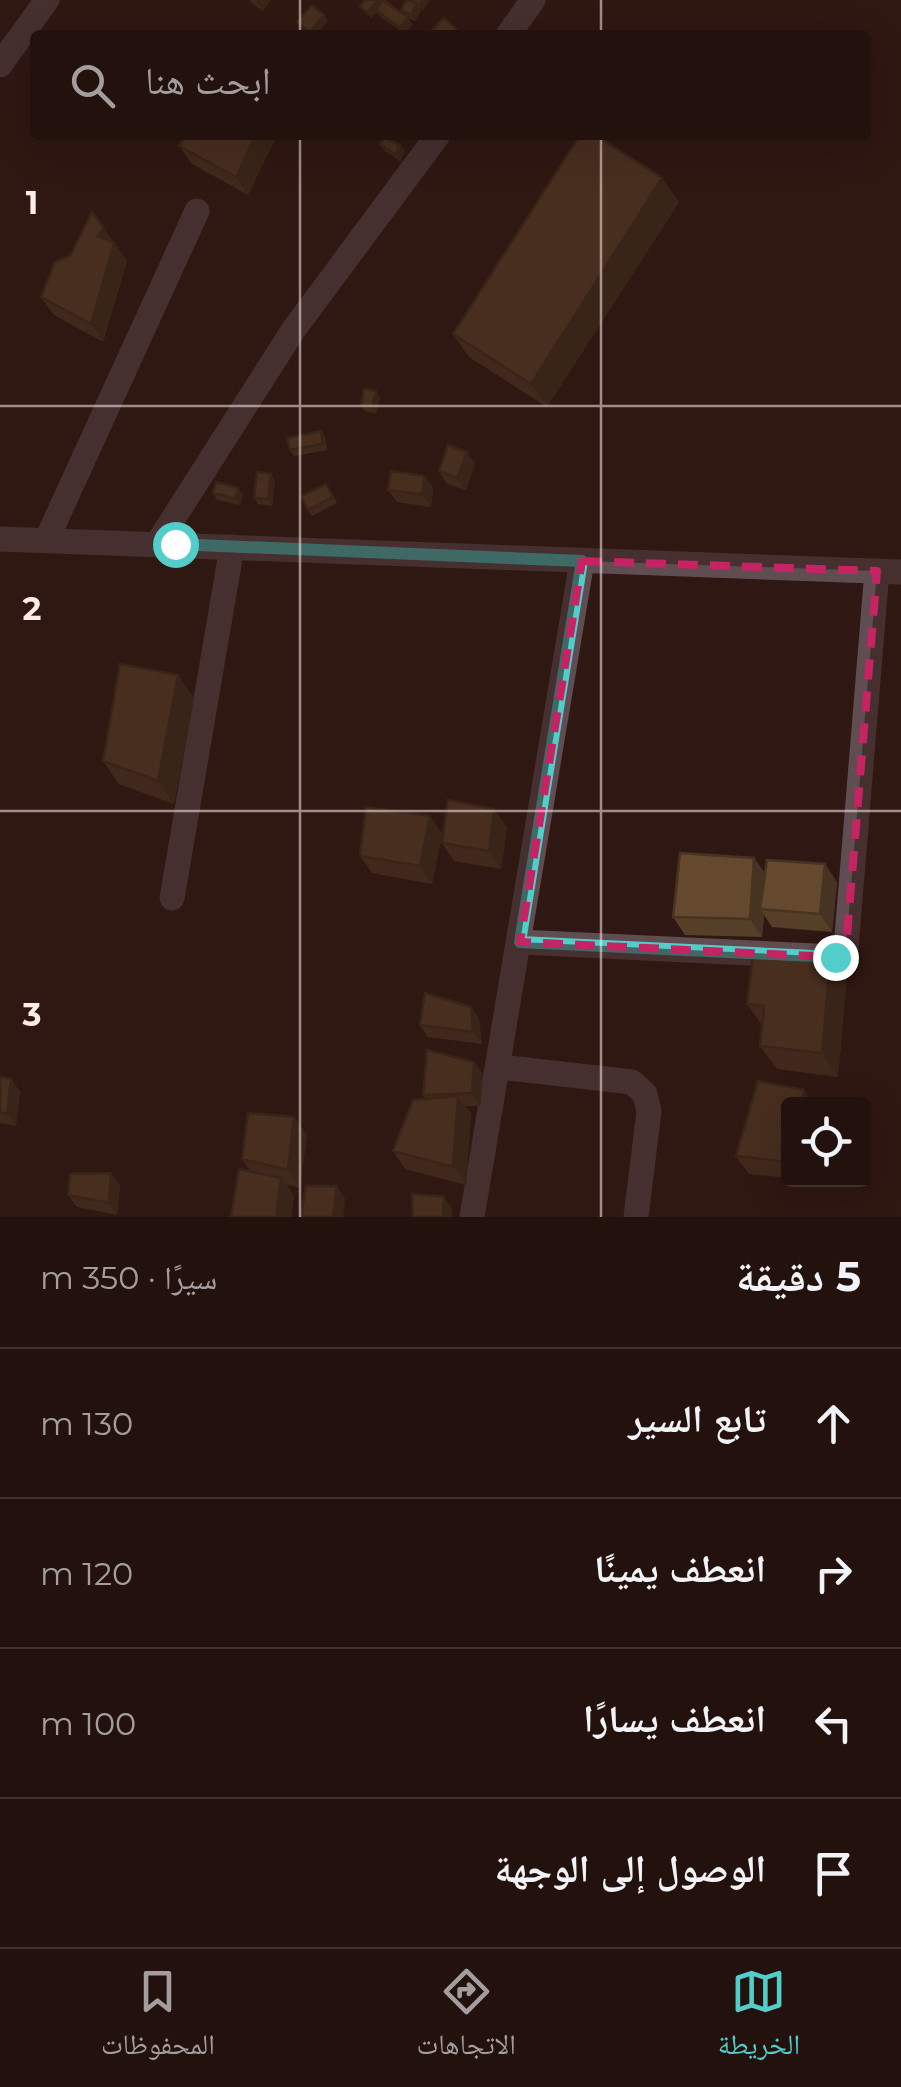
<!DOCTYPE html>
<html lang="ar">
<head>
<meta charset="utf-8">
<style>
  :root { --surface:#23110e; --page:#2b1a17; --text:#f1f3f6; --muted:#a39d9e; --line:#40312e; --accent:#53cdca }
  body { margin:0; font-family:Montserrat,"Noto Naskh Arabic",sans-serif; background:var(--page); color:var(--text); direction:rtl }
  .controls { position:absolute; right:30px; bottom:30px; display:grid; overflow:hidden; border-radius:10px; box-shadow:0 10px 40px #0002 }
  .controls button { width:90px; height:90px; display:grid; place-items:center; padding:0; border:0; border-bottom:2px solid var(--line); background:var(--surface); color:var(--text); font:50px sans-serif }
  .stop { position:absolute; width:30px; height:30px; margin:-22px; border:8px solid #53cdca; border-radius:50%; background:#fff }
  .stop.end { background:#53cdca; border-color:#fff; box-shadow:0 2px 10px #0008 }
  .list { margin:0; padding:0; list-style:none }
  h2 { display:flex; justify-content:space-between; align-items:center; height:130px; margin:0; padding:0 40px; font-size:42px }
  h2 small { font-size:32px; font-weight:400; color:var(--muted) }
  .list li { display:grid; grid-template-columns:65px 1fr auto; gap:30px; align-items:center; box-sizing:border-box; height:150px; padding:0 40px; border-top:2px solid var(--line) }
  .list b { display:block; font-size:38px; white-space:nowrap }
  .list em { font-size:32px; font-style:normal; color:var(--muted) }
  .icon { flex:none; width:55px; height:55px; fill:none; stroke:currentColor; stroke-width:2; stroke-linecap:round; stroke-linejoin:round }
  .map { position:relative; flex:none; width:901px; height:1217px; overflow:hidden; direction:ltr }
  .search { position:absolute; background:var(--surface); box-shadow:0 10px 40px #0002; left:30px; right:30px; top:30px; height:110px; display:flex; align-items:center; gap:25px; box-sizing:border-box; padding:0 35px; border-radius:10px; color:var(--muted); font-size:38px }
  .sheet { height:730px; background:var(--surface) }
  nav { display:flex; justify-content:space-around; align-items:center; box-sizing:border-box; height:140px; border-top:2px solid var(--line); background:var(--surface); font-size:28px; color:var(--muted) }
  nav a { display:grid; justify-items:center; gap:5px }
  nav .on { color:var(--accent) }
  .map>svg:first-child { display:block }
</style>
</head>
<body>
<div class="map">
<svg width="901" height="1217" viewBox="0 0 901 1217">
  <rect width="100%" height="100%" fill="#2f1713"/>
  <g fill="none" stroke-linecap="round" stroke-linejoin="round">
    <!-- minor -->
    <path stroke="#5f4d52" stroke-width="25" d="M508 35 533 0
      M0 65 47 0
      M0 539 901 572
      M46 541 197 211
      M157 544 294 329 438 135
      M172 898 232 547
      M520 942 835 957 846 948 877 571
      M500 1067 632 1082 645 1094 649 1111 636 1217
      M472 1217 582 561"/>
  </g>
  <!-- wall -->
  <path fill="#563f28" d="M250 0H270L263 11 253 4Z
    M365 0H386L403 14 401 10 413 2 412 0H430L423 10 419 7 421 10 415 21 408 18 412 24 405 34 380 16 377 12 371 18 360 6Z
    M185 135H277L248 195 192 164 179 146Z
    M380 144 405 151 400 161 385 151Z
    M679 202 547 407 469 357 453 334Z
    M92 212 127 261 103 342 54 315 41 297 70 256Z
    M380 397 376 414 365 411 361 405Z
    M321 431 325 437 327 450 294 456 290 450Z
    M467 452 475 464 466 490 447 484 439 471Z
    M425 476 433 488 431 507 397 502 388 490Z
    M275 480 272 506 258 504 254 498Z
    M330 490 337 503 312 516 308 510Z
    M213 493 243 494 240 505 217 500Z
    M194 698 174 804 119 784 103 761Z
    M430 816 442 834 432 884 372 873 360 856Z
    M507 827 501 869 454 861 442 843Z
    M754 858 765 874 837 882 832 932 772 927 764 915 762 937 685 935 673 917Z
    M831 953 847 976 838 1077 777 1069 760 1046 762 1025 747 1004Z
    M471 1007 479 1019 482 1044 428 1037 420 1025Z
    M474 1062 483 1074 480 1106H465L471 1114 466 1185 405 1169 393 1151 426 1099 423 1095Z
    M0 1077 20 1091 16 1126 0 1123Z
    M788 1104V1178L749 1174 736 1156Z
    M294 1117 307 1135 300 1188 286 1184 294 1196 291 1217H231L251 1172 242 1159Z
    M111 1173 120 1185 117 1215 77 1207 68 1195Z"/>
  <!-- shaded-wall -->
  <path fill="#463321" d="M255 0H270L263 11Z
    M378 0 387 1 371 18 367 12Z
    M421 0H430L423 10 419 4Z
    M417 3 421 10 415 21 411 15Z
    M324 15 328 21 316 35H311L309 32Z
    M408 17 412 24 405 34 400 28Z
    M256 135H277L248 195 236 177Z
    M400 145 405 151 400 161 395 155Z
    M662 178 679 202 547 407 531 384Z
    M104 228 127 261 103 342 91 324 98 236Z
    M376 391 380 397 376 414 372 408Z
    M467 452 475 464 466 490 457 478Z
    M271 474 275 480 272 506 268 499Z
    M425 476 433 488 431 507 422 494Z
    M238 488 243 494 240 505 236 499Z
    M178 675 194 698 174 804 158 781Z
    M494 809 507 827 501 869 489 851Z
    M430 816 442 834 432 884 420 866Z
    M754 858 767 876 760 909 764 915 762 937 750 919Z
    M825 864 837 882 832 932 820 914Z
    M831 953 847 976 838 1077 822 1053Z
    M471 1007 479 1019 482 1044 473 1032Z
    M474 1062 483 1074 480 1106 472 1093Z
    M11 1079 20 1091 16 1126 7 1114Z
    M804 1090 815 1104H802Z
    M458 1096 471 1114 466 1185 453 1167Z
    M294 1117 307 1135 300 1188 288 1170Z
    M111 1173 120 1185 117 1215 109 1203Z
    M281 1178 294 1196 291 1217H276Z
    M337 1186 345 1199 343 1217H333Z
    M444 1197 452 1209V1217H443Z"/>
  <!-- building -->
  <path fill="#64492f" stroke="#463321" stroke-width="2.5" d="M365 0H378L367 12 360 6Z
    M382 0 408 17 400 28 376 10Z
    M406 0 417 3 411 15 401 10Z
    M312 5 324 15 309 32 297 22Z
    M444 18 456 29 450 35H427Z
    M185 135H256L236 177 179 146Z
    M580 135H595L662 178 531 384 453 334Z
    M385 138 400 145 395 155 380 144Z
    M92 212 104 228 98 236 114 243 91 324 41 297 55 262 70 256Z
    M364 389 376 391 372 408 361 405Z
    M321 431 323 444 290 450 287 438Z
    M448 445 467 452 457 478 439 471Z
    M391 471 425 476 422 494 388 490Z
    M257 472 271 474 268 499 254 498Z
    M216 482 238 488 236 499 213 493Z
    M326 484 333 497 308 510 301 496Z
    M120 664 178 675 158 781 103 761Z
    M448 800 494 809 489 851 442 843Z
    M366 807 430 816 420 866 360 856Z
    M680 853 754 858 750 919 673 917Z
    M767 860 825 864 820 914 760 909Z
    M754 948 831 953 822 1053 760 1046 764 1006 747 1004Z
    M425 993 471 1007 473 1032 420 1025Z
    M427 1050 474 1062 472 1093 423 1095Z
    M0 1077 11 1079 7 1114 0 1112Z
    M758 1081 804 1090 802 1104H788V1162L736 1156Z
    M458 1096 453 1167 393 1151 413 1100Z
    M248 1113 294 1117 288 1170 242 1159Z
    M239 1169 281 1178 276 1217H231Z
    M111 1173 109 1203 68 1195 70 1174Z
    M306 1186H337L333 1217H301Z
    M412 1194 444 1197 443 1217H413Z"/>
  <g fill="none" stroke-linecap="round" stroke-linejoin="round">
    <!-- route -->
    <path stroke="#53cdca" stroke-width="12" d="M175 544 582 561 520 942 835 957"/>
  </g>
  <!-- marked area -->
  <path d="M0 0H901V1217H0ZM582 561 877 571 846 948 835 957 520 942Z" fill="#2f1713" fill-opacity=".55" fill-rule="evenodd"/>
  <path fill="none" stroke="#c52362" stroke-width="8" stroke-dasharray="20 12" stroke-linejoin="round" d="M582 561 877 571 846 948 835 957 520 942Z"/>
  <!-- grid -->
  <path fill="none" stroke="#feece9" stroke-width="2.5" stroke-opacity="0.55" d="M300 0V35M601 0V35M300 135V1217M601 135V1217M0 406H901M0 811H901"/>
  <g font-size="32" text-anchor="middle" font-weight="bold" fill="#feece9" stroke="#2f1713" stroke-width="10" stroke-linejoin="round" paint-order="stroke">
    <text x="32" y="214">1</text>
    <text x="32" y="620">2</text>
    <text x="32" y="1026">3</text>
  </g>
</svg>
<div class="controls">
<button><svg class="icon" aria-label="locate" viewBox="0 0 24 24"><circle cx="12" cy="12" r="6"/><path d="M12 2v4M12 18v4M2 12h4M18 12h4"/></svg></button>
</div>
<div class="stop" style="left:175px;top:544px"></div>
<div class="stop end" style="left:835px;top:957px"></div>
<div class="search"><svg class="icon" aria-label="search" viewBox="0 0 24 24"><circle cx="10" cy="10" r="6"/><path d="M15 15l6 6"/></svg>ابحث هنا</div>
</div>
<section class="sheet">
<h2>5 دقيقة<small>سيرًا · 350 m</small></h2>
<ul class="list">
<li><svg class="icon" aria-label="ahead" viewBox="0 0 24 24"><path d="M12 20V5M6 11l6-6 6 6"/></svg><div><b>تابع السير</b></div><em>130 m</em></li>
<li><svg class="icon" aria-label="right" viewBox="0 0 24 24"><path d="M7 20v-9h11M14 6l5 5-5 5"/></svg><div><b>انعطف يمينًا</b></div><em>120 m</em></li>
<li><svg class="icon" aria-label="left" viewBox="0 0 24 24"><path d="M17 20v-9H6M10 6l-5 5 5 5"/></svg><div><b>انعطف يسارًا</b></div><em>100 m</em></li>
<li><svg class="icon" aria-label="arrive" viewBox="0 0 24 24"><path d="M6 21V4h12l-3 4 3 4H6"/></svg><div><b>الوصول إلى الوجهة</b></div></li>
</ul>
</section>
<nav>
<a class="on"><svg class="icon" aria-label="map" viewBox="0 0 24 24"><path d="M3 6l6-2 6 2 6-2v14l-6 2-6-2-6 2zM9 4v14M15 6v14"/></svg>الخريطة</a>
<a><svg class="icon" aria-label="directions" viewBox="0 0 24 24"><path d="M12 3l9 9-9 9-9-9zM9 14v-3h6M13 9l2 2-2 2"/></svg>الاتجاهات</a>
<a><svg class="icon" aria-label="saved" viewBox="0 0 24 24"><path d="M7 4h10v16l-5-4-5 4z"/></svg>المحفوظات</a>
</nav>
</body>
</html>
